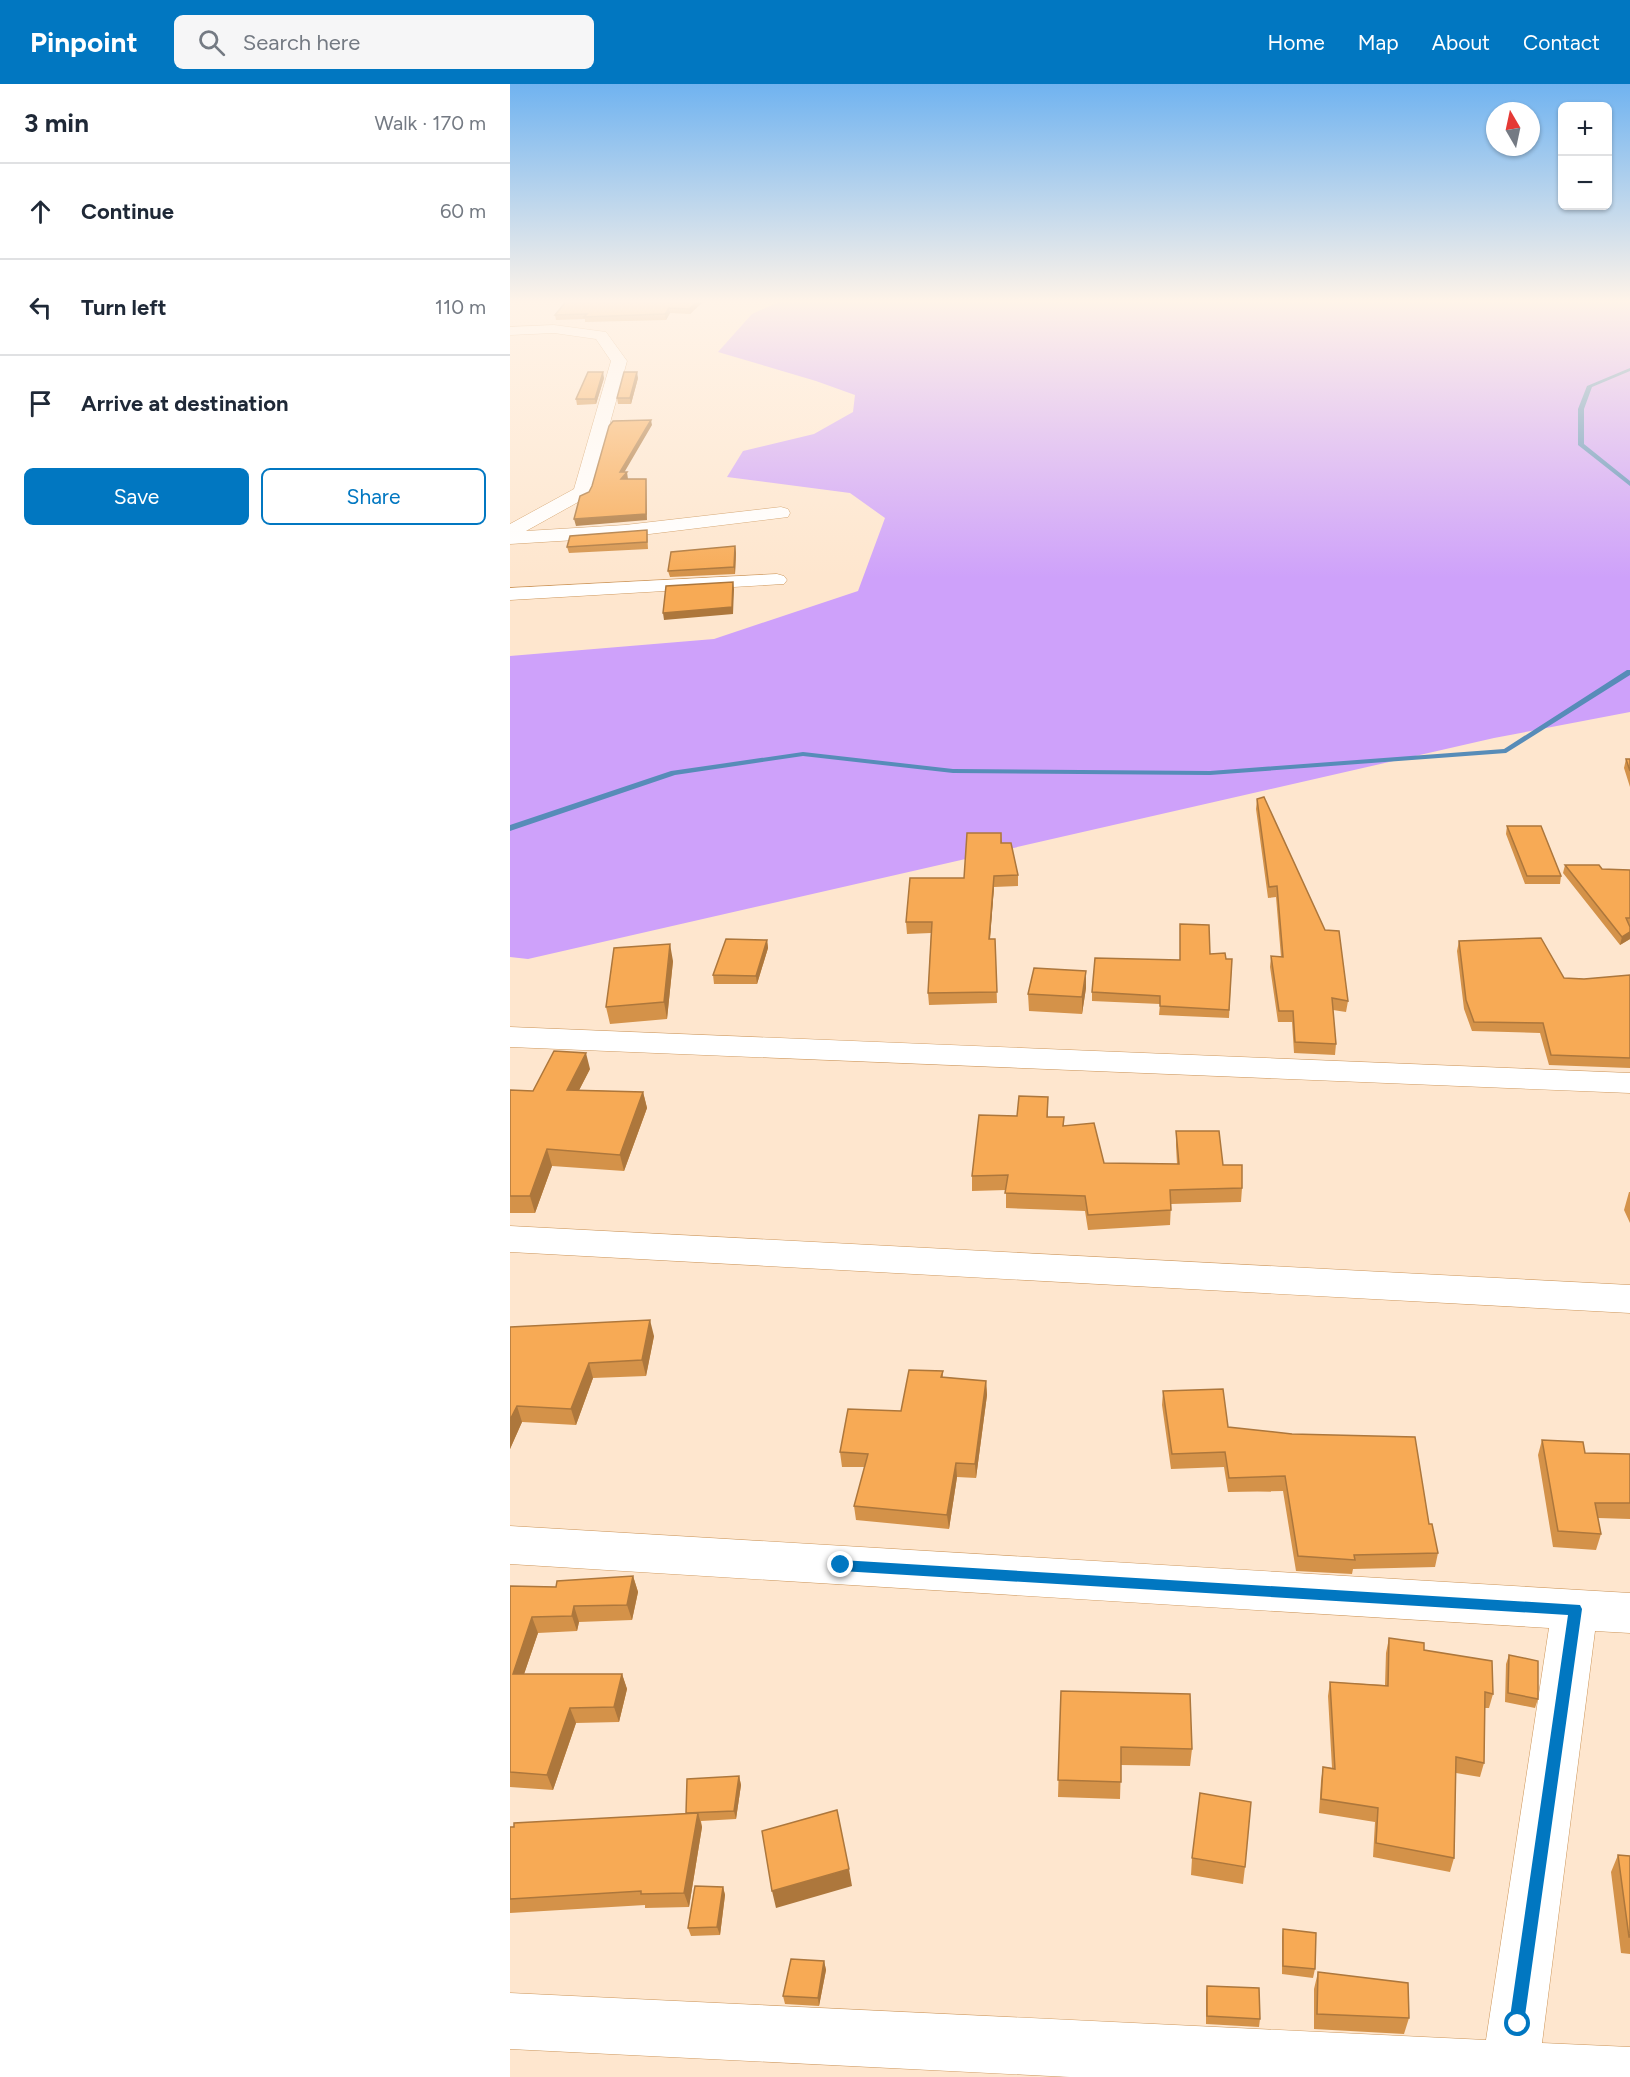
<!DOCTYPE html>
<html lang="en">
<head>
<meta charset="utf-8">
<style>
  :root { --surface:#fff; --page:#f6f6f7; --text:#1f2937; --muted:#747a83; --line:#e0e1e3; --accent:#0177c1 }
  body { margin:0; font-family:Figtree,sans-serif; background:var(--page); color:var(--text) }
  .controls { position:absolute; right:18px; top:18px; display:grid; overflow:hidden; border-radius:9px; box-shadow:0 2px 4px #0004 }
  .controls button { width:54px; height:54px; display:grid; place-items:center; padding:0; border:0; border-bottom:2px solid var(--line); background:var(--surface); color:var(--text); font:30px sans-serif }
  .compass { position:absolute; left:976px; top:18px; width:54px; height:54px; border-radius:50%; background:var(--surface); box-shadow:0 2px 4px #0004; rotate:351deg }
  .stop { position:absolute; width:18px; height:18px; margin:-14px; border:4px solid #0177c1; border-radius:50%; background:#fff }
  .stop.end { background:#0177c1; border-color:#fff; box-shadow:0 2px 6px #0008 }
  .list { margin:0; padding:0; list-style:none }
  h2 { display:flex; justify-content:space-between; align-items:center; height:78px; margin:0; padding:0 24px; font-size:26px }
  h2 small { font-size:20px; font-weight:400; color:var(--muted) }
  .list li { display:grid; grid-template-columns:39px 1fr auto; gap:18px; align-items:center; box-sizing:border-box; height:96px; padding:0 24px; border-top:2px solid var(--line) }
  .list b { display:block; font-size:22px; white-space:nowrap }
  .list em { font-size:20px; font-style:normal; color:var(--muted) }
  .actions { display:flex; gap:12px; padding:18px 24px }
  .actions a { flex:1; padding:14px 0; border:2px solid var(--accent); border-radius:9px; text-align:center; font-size:21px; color:var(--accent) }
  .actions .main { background:var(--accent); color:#fff }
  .icon { flex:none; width:33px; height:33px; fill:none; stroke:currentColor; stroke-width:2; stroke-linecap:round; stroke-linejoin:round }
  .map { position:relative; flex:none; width:1120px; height:1993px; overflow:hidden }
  header { display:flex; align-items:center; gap:36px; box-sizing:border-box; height:84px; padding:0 30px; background:var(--accent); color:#fff }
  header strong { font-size:28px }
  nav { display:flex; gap:33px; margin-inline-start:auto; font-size:21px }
  .search { width:420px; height:54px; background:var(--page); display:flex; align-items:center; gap:15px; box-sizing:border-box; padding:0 21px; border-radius:9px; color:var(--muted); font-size:22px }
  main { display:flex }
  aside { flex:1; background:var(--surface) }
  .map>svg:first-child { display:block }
</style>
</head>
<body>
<header>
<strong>Pinpoint</strong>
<div class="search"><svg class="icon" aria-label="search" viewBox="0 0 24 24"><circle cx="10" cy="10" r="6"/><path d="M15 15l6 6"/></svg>Search here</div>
<nav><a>Home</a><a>Map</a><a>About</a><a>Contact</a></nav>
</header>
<main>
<aside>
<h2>3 min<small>Walk · 170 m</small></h2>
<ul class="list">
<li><svg class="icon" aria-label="ahead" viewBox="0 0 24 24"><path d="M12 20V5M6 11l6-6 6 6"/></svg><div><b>Continue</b></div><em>60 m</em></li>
<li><svg class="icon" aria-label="left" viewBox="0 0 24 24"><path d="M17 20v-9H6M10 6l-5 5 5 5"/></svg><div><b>Turn left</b></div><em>110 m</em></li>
<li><svg class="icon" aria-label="arrive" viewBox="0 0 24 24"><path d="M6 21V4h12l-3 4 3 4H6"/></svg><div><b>Arrive at destination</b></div></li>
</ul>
<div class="actions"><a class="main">Save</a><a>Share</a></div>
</aside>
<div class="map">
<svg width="1120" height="1993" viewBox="0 0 1120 1993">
  <rect width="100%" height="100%" fill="#fee6ce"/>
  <!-- green -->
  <path fill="#cea1fa" d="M275 215H1120V628L984 654 18 875 0 873V572L204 555 348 507 375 434 340 409 217 393 233 367 304 350 343 328 345 311 306 297 208 268 242 230Z"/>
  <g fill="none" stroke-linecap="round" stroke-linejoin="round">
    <!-- stream -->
    <path fill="#578cb8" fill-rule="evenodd" d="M1120 284V287L1082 303 1074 325V360L1120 397V402L1068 361V325L1077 302Z
      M1117 586H1120V591L996 669 700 691 443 689 293 672 165 691 0 747V741L161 687 293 668 443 685 700 687 994 665Z"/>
    <defs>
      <path id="street" d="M44 241 96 248 117 277 81 408 79 412 16 447 115 441 271 423 278 425 280 429 278 433 115 453 0 460V440L64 405 101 277 86 255 44 249 0 251V243Z
        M267 490 274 492 277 496 274 500 0 516V504Z
        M0 943 1120 989V1009L0 963Z
        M0 1142 1120 1201V1229L0 1168Z
        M0 1442 1120 1509V1549L1085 1547 1032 1959 1120 1963V1993H560L0 1965V1909L976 1956 1039 1544 0 1480Z"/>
    </defs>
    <!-- street casing -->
    <use href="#street" stroke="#cc9559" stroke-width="1"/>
    <!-- street -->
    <use href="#street" fill="#fff" fill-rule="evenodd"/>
  </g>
  <!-- wall -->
  <path fill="#d49249" d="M58 215H196L180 230 160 229 156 236 75 238V235L46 236 45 231Z
    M94 294 86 320 67 321 66 315Z
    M128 294 121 320H108L107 314Z
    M137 446 138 465 59 469 57 463Z
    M225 462 226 469 225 490 160 493 158 487Z
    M1116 675H1120V703L1114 684Z
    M747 715 838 917 836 928 823 926 826 960 825 971 784 969 782 938H768L760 883 761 872 771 873 766 813 758 814 746 725Z
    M997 742 1051 792 1050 800H1015L996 750Z
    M491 749 492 759 508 791V802L484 803 480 855H485L487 919 419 921 418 909 421 849 397 850 396 838 454 794Z
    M1055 781 1092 785 1120 786V855L1110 861 1053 789Z
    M257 856 258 864 247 900H204L203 891Z
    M949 857 1054 894 1074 895 1120 891V984L1039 981 1030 949 962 947 954 925 947 867Z
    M700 870 716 875H722L719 934 649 931 650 920 582 917V908L670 876Z
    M163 877 157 935 100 940 96 923Z
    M576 904 572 930 519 927 518 910Z
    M80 985 69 1006 133 1008 137 1024 114 1087 42 1082 25 1129H0V1006L23 1007Z
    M538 1013V1033H554V1042L594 1079 667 1080 666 1062V1047L713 1081 732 1104 731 1118 661 1120 660 1141 578 1146 575 1127 496 1124V1106L462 1107V1092L507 1032Z
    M1119 1108H1120V1139L1114 1126Z
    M0 1243 144 1252 136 1292 83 1294 66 1341 12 1338 0 1365Z
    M433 1287V1293L476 1297 477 1311 466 1394 447 1393 439 1445 346 1436 344 1422 355 1383H332L330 1368 391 1327Z
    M653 1307 718 1343 919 1440 928 1469 925 1483 843 1485 842 1490 786 1487 773 1407 718 1408 714 1383 661 1385 652 1321Z
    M1032 1356 1075 1369 1120 1370V1435L1088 1434 1091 1450 1086 1466 1043 1463 1028 1371Z
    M123 1492 128 1508 122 1536 69 1538 67 1547 28 1549 14 1590H112L117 1605 109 1638 66 1639 43 1706 0 1703V1502L46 1503Z
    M879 1554 914 1566 983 1610 979 1624H975L974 1679 970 1693 946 1689 944 1774 940 1788 863 1773 865 1738 809 1729 811 1697 813 1683 822 1684 818 1612 820 1598 875 1601 876 1569Z
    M999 1571 1028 1615 1025 1624 995 1618 996 1580Z
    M551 1607 682 1665 680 1682 611 1681 610 1715 548 1713Z
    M229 1692 231 1701 226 1735 191 1737 192 1743 179 1823 135 1824V1821L0 1829V1743L176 1729Z
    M1108 1771 1120 1772V1870L1111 1869 1101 1788Z
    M682 1774 735 1783 733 1800 681 1791Z
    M213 1803 215 1811 210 1851 181 1852 178 1844Z
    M773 1845 805 1885 803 1894 772 1890V1853Z
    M314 1877 316 1886 309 1922 275 1920 273 1912Z
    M808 1888 899 1934 894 1950 804 1945V1905Z
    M697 1902 750 1935 749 1943 696 1940V1910Z"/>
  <!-- shaded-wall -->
  <path fill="#ad773c" d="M190 215H196L180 230 179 225Z
    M159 224 160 229 156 236 155 230Z
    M93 288 94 294 86 320 85 315Z
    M127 288 128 294 121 320 120 314Z
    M141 336 142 341 111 394 110 388Z
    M117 388 118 395H111Z
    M136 395 137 436 66 442 64 435Z
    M225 462 226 469 225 490 224 483Z
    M223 498 224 505 223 530 154 536 153 529Z
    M484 792V803L479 867V855Z
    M1120 848V855L1110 861 1112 853Z
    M257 856 258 864 247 900 246 892Z
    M160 860 163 877 157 935 154 918Z
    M576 887V904L572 930V913Z
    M76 969 80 985 61 1022 57 1006Z
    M133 1008 137 1024 114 1087 110 1071Z
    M37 1065 42 1082 25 1129 20 1112Z
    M140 1236 144 1252 136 1292 132 1276Z
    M79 1279 83 1294 66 1341 61 1325Z
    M476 1297 477 1311 466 1394 465 1380Z
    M7 1322 12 1338 0 1365V1336Z
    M446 1379 447 1393 439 1445 437 1431Z
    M123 1492 128 1508 122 1536 117 1521Z
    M64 1522 69 1538 67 1547 62 1532Z
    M22 1533 28 1549 9 1605 3 1590Z
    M112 1590 117 1605 109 1638 104 1623Z
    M60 1624 66 1639 43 1706 37 1691Z
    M229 1692 231 1701 226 1735 224 1727Z
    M188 1729 192 1743 179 1823 174 1809Z
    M339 1785 342 1802 266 1824 262 1807Z
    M213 1803 215 1811 210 1851 207 1843Z
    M314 1877 316 1886 309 1922 308 1914Z"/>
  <!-- building -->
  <path fill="#f7aa55" stroke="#ad773c" stroke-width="1.5" d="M58 215H190L179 225 159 224 155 230 74 233 77 230 45 231Z
    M78 288H93L85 315H66Z
    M114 288H127L120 314H107Z
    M141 336 110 388H117L111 395H136V430L64 435 70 412 79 408 82 402 99 342 103 337Z
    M137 446V458L57 463 60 452Z
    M225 462 224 483 158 487 161 468Z
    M223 498 222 523 153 529 156 502Z
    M1116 675H1120V687Z
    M754 713 815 846 829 847 838 917 822 914 826 960 785 958 783 927H769L761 872 773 873 767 802 759 803 747 715Z
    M997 742H1031L1051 792H1017Z
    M457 749H491V759H501L508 791 484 792 479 855H485L487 908 418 909 422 838H396L400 794H454Z
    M1055 781H1089L1092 785 1120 786V834H1116L1120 843V848L1112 853Z
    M670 840 699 841 700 870 715 869 716 875H722L719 926 650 922V912L582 908 585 874 670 876Z
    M1031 854 1054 894 1074 895 1120 891V974L1041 971 1033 939 964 938 956 916 949 857Z
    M216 855 257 856 246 892 203 891Z
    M160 860 154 918 96 923 104 864Z
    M524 884 576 887 572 913 518 910Z
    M44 967 76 969 57 1006 133 1008 110 1071 37 1065 20 1112H0V1006L23 1007Z
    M509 1012 538 1013 537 1033H554L553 1042 584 1039 594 1079 669 1080 666 1047H709L713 1081H732V1104L660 1106 661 1126 578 1131 575 1112 495 1109 498 1091 462 1092 469 1031 507 1032Z
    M140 1236 132 1276 79 1279 61 1325 7 1322 0 1336V1243Z
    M399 1286 433 1287 431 1293 476 1297 465 1380 446 1379 437 1431 344 1422 358 1370 330 1368 338 1325 391 1327Z
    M713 1305 718 1343 782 1350 905 1353 919 1440H922L928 1469 844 1471 845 1476 788 1472 775 1392 719 1394 715 1368 662 1370 653 1307Z
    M1032 1356 1073 1358 1075 1369 1120 1370V1419H1085L1091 1450 1048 1447Z
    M123 1492 117 1521 64 1522 62 1532 22 1533 3 1590H112L104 1623 60 1624 37 1691 0 1688V1502L46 1503 47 1497Z
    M879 1554 914 1559V1566L982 1577 983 1610 975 1608 974 1679 946 1673 944 1774 866 1759 868 1724 811 1715 813 1683 825 1685 820 1598 878 1602Z
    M999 1571 1028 1577V1615L998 1609Z
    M551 1607 680 1610 682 1665 611 1663V1698L548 1696Z
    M229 1692 224 1727 176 1729 177 1695Z
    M690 1709 741 1718 735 1783 682 1774Z
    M327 1726 339 1785 262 1807 252 1747Z
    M188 1729 174 1809 131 1810V1807L0 1815V1743H4V1739Z
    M1108 1771 1120 1772V1853H1119Z
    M185 1802 213 1803 207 1843 178 1844Z
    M773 1845 806 1849 805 1885 773 1882Z
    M281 1875 314 1877 308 1914 273 1912Z
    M808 1888 898 1899 899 1934 807 1930Z
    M697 1902 749 1904 750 1935 697 1932Z"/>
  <!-- sky -->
  <linearGradient id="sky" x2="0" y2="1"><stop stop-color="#70b3f0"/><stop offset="0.44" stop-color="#fff4e9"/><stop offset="1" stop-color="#fff4e9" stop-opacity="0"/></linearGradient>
  <rect width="1120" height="494" fill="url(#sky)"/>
  <!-- route -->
  <path fill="#0177c1" d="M331 1476 1070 1521 1072 1525 1013 1946 1008 1949 1002 1946 999 1940 1058 1531 331 1487 325 1481Z"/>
</svg>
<div class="controls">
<button>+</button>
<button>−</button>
</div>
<svg class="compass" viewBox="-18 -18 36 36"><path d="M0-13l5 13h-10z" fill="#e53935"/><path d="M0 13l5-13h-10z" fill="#747a83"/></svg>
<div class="stop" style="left:1008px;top:1940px"></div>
<div class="stop end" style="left:331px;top:1481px"></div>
</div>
</main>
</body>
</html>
